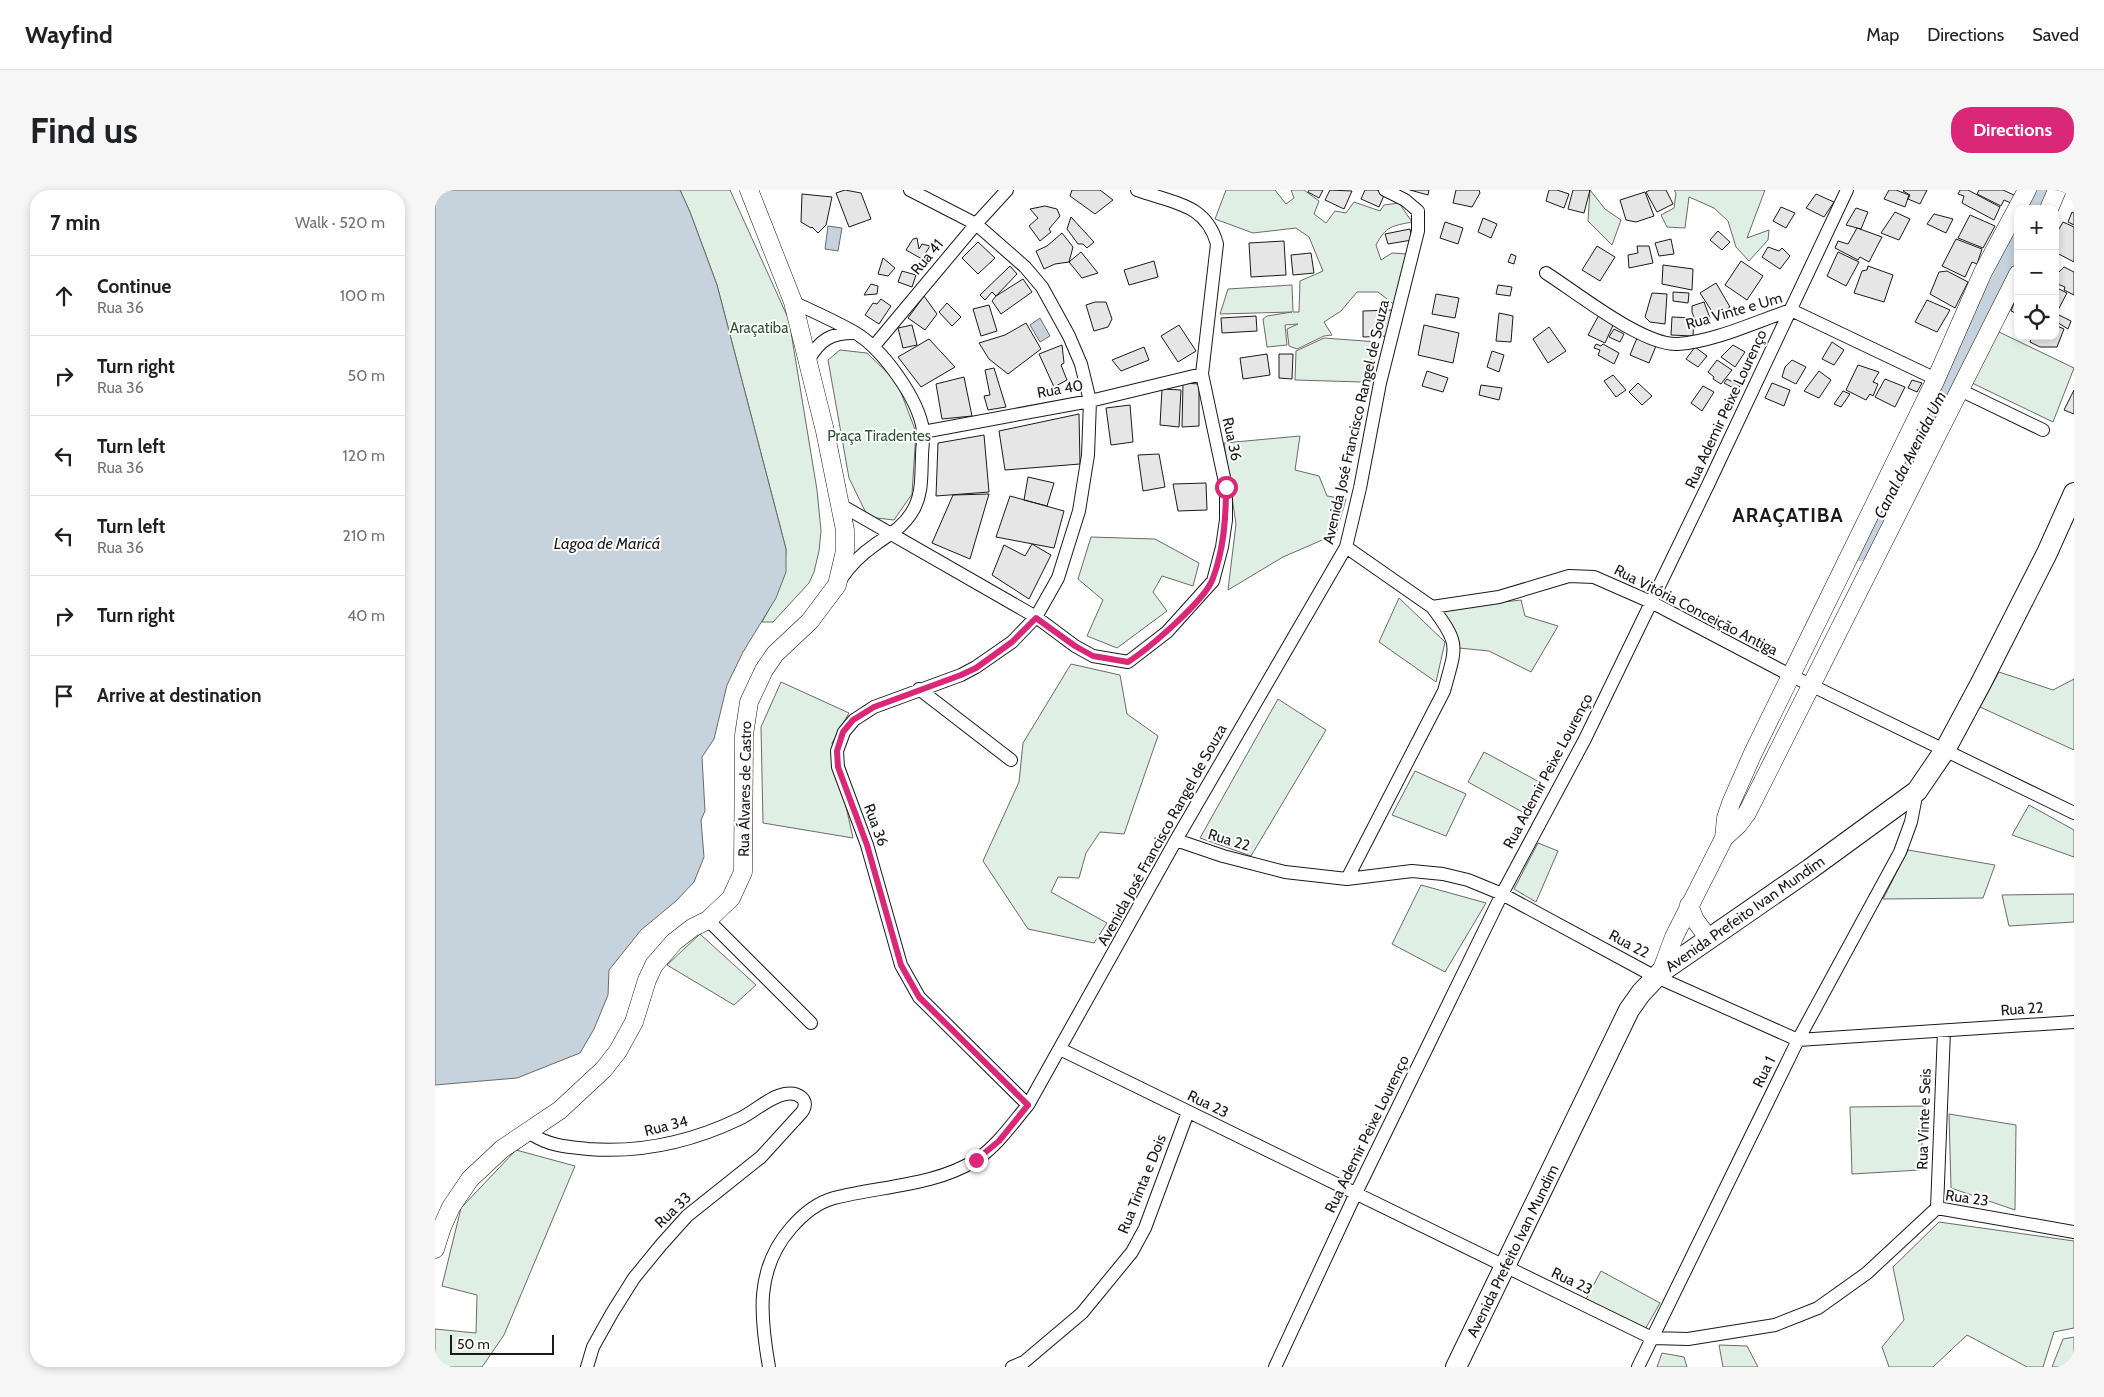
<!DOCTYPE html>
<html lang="en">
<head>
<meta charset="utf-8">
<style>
  :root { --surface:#fff; --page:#f6f6f6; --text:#202124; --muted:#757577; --line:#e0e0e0; --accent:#db2777 }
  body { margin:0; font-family:Cabin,sans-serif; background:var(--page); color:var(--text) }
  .controls { position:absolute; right:15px; top:15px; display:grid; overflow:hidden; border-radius:10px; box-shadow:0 2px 8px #0003 }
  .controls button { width:45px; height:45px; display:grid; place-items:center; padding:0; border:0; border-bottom:1px solid var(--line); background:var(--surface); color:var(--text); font:25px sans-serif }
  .scale { position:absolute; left:15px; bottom:12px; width:104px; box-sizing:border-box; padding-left:5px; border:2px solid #1a1a1a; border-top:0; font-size:14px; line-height:18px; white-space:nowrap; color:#1a1a1a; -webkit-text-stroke:4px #fff; paint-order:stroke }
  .stop { position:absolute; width:15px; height:15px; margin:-11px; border:4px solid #db2777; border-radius:50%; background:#fff }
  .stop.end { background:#db2777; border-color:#fff; box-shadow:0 1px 5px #0008 }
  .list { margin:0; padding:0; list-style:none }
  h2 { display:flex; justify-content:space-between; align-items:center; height:65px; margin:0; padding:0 20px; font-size:21px }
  h2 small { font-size:16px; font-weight:400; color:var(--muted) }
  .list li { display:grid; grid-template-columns:32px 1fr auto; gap:15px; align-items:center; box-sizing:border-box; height:80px; padding:0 20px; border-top:1px solid var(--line) }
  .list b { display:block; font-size:19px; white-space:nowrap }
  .list p { margin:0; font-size:16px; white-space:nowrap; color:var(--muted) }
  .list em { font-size:16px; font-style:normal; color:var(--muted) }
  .icon { flex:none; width:28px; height:28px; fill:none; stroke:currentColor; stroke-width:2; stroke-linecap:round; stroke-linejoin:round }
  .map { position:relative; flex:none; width:1639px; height:1177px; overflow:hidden; border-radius:20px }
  header { display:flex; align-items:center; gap:30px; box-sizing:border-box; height:70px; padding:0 25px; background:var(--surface); border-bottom:1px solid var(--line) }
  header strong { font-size:24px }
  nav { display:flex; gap:28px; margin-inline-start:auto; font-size:18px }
  .intro { display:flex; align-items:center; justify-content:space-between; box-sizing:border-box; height:120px; padding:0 30px }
  h1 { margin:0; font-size:35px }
  .button { padding:12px 22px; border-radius:20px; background:var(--accent); color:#fff; font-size:18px; font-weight:700 }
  main { display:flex; gap:30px; padding:0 30px }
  aside { flex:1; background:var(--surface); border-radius:20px; box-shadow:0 2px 8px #0003 }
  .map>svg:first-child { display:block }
</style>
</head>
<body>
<header>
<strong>Wayfind</strong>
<nav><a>Map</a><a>Directions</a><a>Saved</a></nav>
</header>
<div class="intro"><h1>Find us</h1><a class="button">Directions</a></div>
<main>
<aside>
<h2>7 min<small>Walk · 520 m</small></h2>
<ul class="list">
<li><svg class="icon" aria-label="ahead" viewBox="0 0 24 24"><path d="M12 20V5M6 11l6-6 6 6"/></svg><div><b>Continue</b><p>Rua 36</p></div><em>100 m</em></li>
<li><svg class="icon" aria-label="right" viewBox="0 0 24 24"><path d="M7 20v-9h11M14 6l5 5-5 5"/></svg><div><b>Turn right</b><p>Rua 36</p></div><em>50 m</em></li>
<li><svg class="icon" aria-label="left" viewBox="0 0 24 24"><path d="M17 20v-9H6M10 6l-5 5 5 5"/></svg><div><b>Turn left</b><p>Rua 36</p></div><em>120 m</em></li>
<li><svg class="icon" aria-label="left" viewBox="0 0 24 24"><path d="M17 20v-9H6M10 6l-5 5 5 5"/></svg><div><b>Turn left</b><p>Rua 36</p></div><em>210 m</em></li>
<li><svg class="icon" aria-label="right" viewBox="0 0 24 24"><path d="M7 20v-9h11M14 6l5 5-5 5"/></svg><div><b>Turn right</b></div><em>40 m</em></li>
<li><svg class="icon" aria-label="arrive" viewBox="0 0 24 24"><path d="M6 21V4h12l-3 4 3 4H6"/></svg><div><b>Arrive at destination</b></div></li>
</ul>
</aside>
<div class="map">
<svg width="1639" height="1177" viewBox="0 0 1639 1177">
  <rect width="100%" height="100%" fill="#fff"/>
  <!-- green -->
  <path fill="#e0efe3" stroke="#6a6a6a" d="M245 0H295L354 130 382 300 386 341 384 361 379 382 374 393 338 432H327C342 405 350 391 351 359L282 95 255 22Z
    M791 0H840L851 14 859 8 856 0H869L884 11 879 24 891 33 900 21 911 23 919 12 945 21 949 15 964 13 977 32C957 36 951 36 941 55L946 70 957 63 972 64 961 116 943 102H922L906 121 889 132 897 145 889 146 862 159 854 156 852 139 863 134 850 135 852 155 832 157 828 129 832 126 857 122 785 124 793 99 857 95 858 122H864L865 91 888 81 874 47 861 38 818 43 780 29Z
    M1155 0 1170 19 1186 30 1177 55 1153 31Z
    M1239 0H1330L1312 48 1334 40 1333 50 1314 71 1301 57 1293 31 1279 18 1254 7 1250 38 1232 37 1226 25 1239 18 1241 3Z
    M1562 141 1639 178 1618 232 1535 192Z
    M889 148 943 152 927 192 860 190 861 161Z
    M405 160 432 163 462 192 481 242 477 304 459 330 433 327 414 288 393 170Z
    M865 246 860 280 884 286 892 306 911 309 901 344 848 367 793 400 801 334 789 253Z
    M656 347 720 349 764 373 758 396 727 386 718 402 732 421 682 458 652 446 668 410 643 389Z
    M964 408 1010 452 1001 492 944 452Z
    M1086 410 1090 426 1123 436 1096 482 1054 461 1024 458 1007 419Z
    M636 474 685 485 692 524 723 546 689 644 665 642 651 663 644 688 623 687 616 702 672 733 659 753 593 739 548 671 584 592 588 553Z
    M1564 482 1618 500 1639 489V560L1545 517Z
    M346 492 414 523 397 553 418 648 328 633 326 537Z
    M843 509 891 540 816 666 765 648Z
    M1049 562 1108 594 1091 624 1033 592Z
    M980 581 1031 604 1011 646 957 625Z
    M1594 615 1639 640V667L1577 645Z
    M1103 653 1123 661 1101 712 1079 699Z
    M1473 660 1560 675 1548 708 1448 709Z
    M986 695 1051 713 1010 782 957 754Z
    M1639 704V732L1574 736 1567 705Z
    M265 744 321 795 299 815 232 775Z
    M1490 916 1485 980 1417 984 1415 917Z
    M1514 924 1581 935 1580 1020 1516 998Z
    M81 960 140 976 69 1145 47 1177H0V1139L41 1143 42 1105 7 1096 26 1018Z
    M1504 1032 1639 1051V1138L1619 1142 1608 1177H1592L1532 1145 1498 1177H1454L1447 1157 1469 1130 1458 1077Z
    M1166 1081 1225 1113 1208 1143 1150 1111Z
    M1639 1147V1177H1617L1628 1149Z
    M1284 1155 1312 1156 1323 1177H1288Z
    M1227 1163 1249 1167 1252 1177H1222Z"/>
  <!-- water -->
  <path fill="#c6d2dc" stroke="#6a6a6a" d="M0 0H245L255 22 282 95 351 359V382L341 408 308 462 292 495 279 549 267 567 270 621 266 630 269 667 259 692 241 711 206 740 174 780 173 805 159 839 145 863 82 888 0 895Z
    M393 36 407 38 403 61 390 59Z
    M605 128 615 146 605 152 595 135Z"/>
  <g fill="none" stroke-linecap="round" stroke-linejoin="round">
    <!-- canal -->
    <path stroke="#c6d2dc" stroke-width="15" d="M1599 19 1608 0
      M1425 364 1583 51"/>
  </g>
  <!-- building -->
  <path fill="#e6e6e6" stroke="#1a1a1a" d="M410 0 426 3 436 29 414 37 401 3Z
    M637 0H665L678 10 660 24 635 6Z
    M874 0H888L884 8 873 2Z
    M895 0 917 1 909 19 890 10Z
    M930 0H942L950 3 944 17 926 9Z
    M975 0H994L993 5Z
    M1021 0H1044L1045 3 1037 17 1018 13Z
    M1114 0H1122L1134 4 1129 18 1111 11Z
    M1138 0H1155L1149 23 1133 19Z
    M1215 0H1231L1238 14 1222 22 1211 2Z
    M1454 0H1461L1474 5 1470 17 1449 9Z
    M1469 0H1492L1485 14 1473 9 1475 5 1468 1Z
    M1525 0H1533L1565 17 1559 30 1527 13 1529 6 1523 4Z
    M1544 0H1568L1581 6 1578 14 1569 10 1566 16 1542 4Z
    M1210 2 1219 26 1201 32 1191 30 1185 10Z
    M367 4 397 7 391 35 383 43 377 37 376 38 366 32Z
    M1381 4 1399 12 1389 27 1371 18Z
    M610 16 622 19 625 26 614 39 616 42 605 51 594 36 603 28 595 19Z
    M1346 17 1360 23 1351 38 1338 31Z
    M1421 18 1433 22 1426 39 1411 35Z
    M1460 22 1475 29 1464 50 1446 43Z
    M1637 22 1639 23V35L1633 32Z
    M1499 24 1518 29 1511 43 1492 34Z
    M1535 25 1560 36 1548 58 1523 48Z
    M636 27 659 52 652 58 648 54H643L632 39Z
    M1048 28 1062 34 1056 48 1043 42Z
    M1010 32 1028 38 1023 54 1005 48Z
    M1628 32 1639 37V72L1620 62V46Z
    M1422 38 1447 47 1434 72 1425 67 1423 70 1400 58 1403 51 1413 54Z
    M975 39 977 50 953 54 950 44Z
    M1283 41 1295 52 1287 60 1275 50Z
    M627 43 638 57 634 72 620 74 609 79 601 61 612 56Z
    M482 48 484 59 487 54 495 56 487 69 471 60 478 49Z
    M1236 49 1239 64 1224 66 1220 53Z
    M1521 49 1547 59 1542 74 1537 72 1530 87 1507 76Z
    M849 51 851 85 816 87 814 53Z
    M543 52 560 68 543 84 527 68Z
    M1162 56 1180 67 1165 91 1147 80Z
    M1202 56H1214L1218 73 1194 78 1193 65 1203 63Z
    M1333 57 1344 61 1347 58 1355 66 1345 79 1327 67Z
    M646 62 663 83 647 88 634 72Z
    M1403 62 1424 72 1411 96 1392 86Z
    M876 63 879 83 858 85 856 65Z
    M1076 64 1081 66 1079 74 1073 72Z
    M448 68 460 78 453 86 443 84Z
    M719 71 723 87 694 95 689 80Z
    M1306 71 1328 86 1312 110 1290 95Z
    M1228 75 1258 79 1257 100 1227 94Z
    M575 76 582 84 561 106 557 102 550 110 545 105Z
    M1433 76 1458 85 1449 112 1419 103 1427 81 1432 80Z
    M1629 77 1639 82V105L1629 100 1630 97 1620 93 1623 83Z
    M467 81 481 85 477 97 463 92Z
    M1512 81 1533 92 1520 118 1495 104 1504 82Z
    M588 89 597 102 566 124 557 111 561 106Z
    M1281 93 1295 117 1280 126 1265 103Z
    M436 94 443 96 442 104 429 105Z
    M1063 95 1077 97 1075 106 1061 104Z
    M1620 97 1632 103 1622 122 1620 121Z
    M1238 102 1254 103 1253 113 1238 111Z
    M1217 103 1232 104 1230 134 1215 132 1210 127Z
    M1001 104 1024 108 1020 128 997 124Z
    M489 106 502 124 490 140 473 128Z
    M446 109 456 116 444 134 430 125 438 113 442 114Z
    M1492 110 1515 120 1502 142 1480 132Z
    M660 112H671L677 129 673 137 659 141 651 115Z
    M1269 112 1275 128 1261 133 1257 122V116Z
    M512 113 526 127 517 136 504 122Z
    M1579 113 1583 115V124L1576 121Z
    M554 115 562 141 546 146 538 119Z
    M957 120 954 146 928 147V121Z
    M1064 123 1078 126 1076 152 1061 151Z
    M1620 123 1636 131 1633 139 1620 131Z
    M1164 125 1179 133 1170 153 1153 145Z
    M821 126 822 141 787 143 786 128Z
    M1237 127 1259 128 1258 146 1236 145Z
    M591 133 606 159 573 184 554 169 544 153 570 145Z
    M477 135 482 155 468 158 463 138Z
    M744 135 761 161 743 172 726 146Z
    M989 135 1024 143 1018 173 983 165Z
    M1620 135 1629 139 1622 157H1605L1595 152 1597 146H1620Z
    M1114 137 1131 161 1113 173 1098 149Z
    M1179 139 1189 144 1185 152 1174 147Z
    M1202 148 1221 156 1214 173 1195 165Z
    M494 149 520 177 486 197 463 167Z
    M1397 152 1409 160 1399 175 1387 169Z
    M1161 154 1166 156 1168 154 1184 163 1179 174 1163 165 1165 160 1159 158Z
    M627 155 629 173 626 175 632 190 619 197 604 164Z
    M1298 155 1310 162 1300 177 1286 167Z
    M709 157 714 170 686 181 677 170Z
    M1260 157 1272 166 1263 177 1251 169Z
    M1057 161 1069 165 1064 182 1052 177Z
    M832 164 835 185 808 189 805 168Z
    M844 164H858L857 189 844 188Z
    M1282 170 1297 180 1286 194 1278 189 1279 187 1273 182Z
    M1357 170 1371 177 1361 194 1347 187 1350 177Z
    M1423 175 1444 182 1438 192 1443 194 1438 206 1435 204 1431 210 1411 200Z
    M559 178 571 217 553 220 549 206 555 205 550 180Z
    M992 181 1013 188 1008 202 987 196Z
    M1384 181 1396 190 1384 208 1369 201Z
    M1178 185 1191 200 1181 207 1169 191Z
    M529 187 537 226 507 229 501 194Z
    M1292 189 1305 196 1302 200 1289 193Z
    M1450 189 1470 197 1460 217 1440 207Z
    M1477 190 1487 193 1482 202 1473 198Z
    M748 193 764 194V236L747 237Z
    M1203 193 1217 206 1207 215 1194 202Z
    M1337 193 1355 200 1349 216 1330 208Z
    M1046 195 1067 198 1064 210 1044 205Z
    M1268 196 1279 202 1267 221 1256 213Z
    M727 199 746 200 744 237 725 235Z
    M1639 200V224L1629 220Z
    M1408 201 1415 204 1406 217 1399 214Z
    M695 215 698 252 676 255 671 218Z
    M644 224 645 274 570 280 564 241Z
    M549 245 554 302 501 306 503 253Z
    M724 264 730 297 708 301 703 265Z
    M593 287 619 293 612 316 589 310Z
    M771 293 772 320 743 321 738 294Z
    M554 304 535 369 497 353 518 305Z
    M575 306 629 321 619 358 561 347Z
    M597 354 616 365 594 409 557 385 569 355 590 366Z"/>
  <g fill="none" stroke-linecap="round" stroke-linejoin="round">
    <defs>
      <path id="street" d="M475 0 541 34 590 77 607 97 634 146 646 174 655 211 653 265 644 321 623 388 601 427 577 452 541 477 526 485 439 517 419 530 409 542 402 561 403 577 432 655 466 775 484 807 593 915
        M1111 83C1141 102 1208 156 1243 154 1281 151 1320 132 1356 120L1501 189
        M358 112C379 122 400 131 419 142 447 158 483 208 488 240 489 248 487 258 487 266 486 285 488 305 477 322 468 337 455 344 441 354 428 363 415 375 406 389
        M439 156 541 34 572 0
        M374 169C385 150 396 143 418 143
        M1525 200 1608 240
        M488 242 655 211 767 184
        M404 314 601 427 640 456 658 466 693 472 732 442 778 391 787 357 791 330V297L767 184 782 54C771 13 737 13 702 0
        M911 357 997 417 1064 407 1134 386 1159 387 1216 412 1355 485 1639 623
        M484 499 576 570
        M741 650 788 666 850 682 912 689 977 681 1008 684 1033 690 1067 704 1215 784 1363 850 1639 832
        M912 689 1009 501C1021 456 1026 455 997 417
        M273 730 376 833
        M625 859 1217 1148 1253 1149 1340 1135 1383 1118 1432 1083 1502 1018 1639 1042
        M98 940V945C115 956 133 957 153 959 205 963 256 952 304 929 319 922 334 907 350 904 362 902 376 909 367 922L326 967 252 1026 226 1055 199 1088 177 1123 158 1157 152 1177
        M1502 1018 1509 841
        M334 1177C325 1126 320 1079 356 1038 368 1024 381 1013 399 1008 446 996 499 996 541 970 562 956 577 934 593 915L741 650 911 357 925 298 945 193 983 41V21L970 10 950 0
        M577 1177 589 1172 647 1123 697 1062 710 1038 753 922
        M840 1177 921 1003 1067 704 1150 549 1273 295 1412 0
        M1203 1177 1363 850 1465 662 1476 632 1482 601"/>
      <path id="secondary" d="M1614 19 1622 0
        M1289 648 1303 635 1312 623 1583 84
        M1254 715 1260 730 1274 749
        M1226 782 1239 747 1289 648 1291 628 1296 613 1318 563 1501 189 1548 82 1592 0
        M0 1059 7 1037 16 1017 35 989 67 959 125 920 169 879 183 861 199 832 212 790 219 775 239 752 257 738 273 730 296 708 308 682 309 545 314 512 329 480 340 464 375 431 402 395 410 361V340L390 241 358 112 314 0"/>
      <path id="primary" d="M1021 1177 1194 820 1206 803 1226 782 1375 679 1482 601 1510 560 1546 493 1612 363 1639 303"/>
    </defs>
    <!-- street casing -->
    <use href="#street" stroke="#1a1a1a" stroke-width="14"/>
    <!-- secondary casing -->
    <use href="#secondary" stroke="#1a1a1a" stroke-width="19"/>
    <!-- primary casing -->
    <use href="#primary" stroke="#1a1a1a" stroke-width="22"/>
    <!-- street -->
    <use href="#street" stroke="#fff" stroke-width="12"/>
    <!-- secondary -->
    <use href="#secondary" stroke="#fff" stroke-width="18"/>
    <!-- primary -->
    <use href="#primary" stroke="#fff" stroke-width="20"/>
  </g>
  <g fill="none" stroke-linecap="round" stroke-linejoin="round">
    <!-- route -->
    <path stroke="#db2777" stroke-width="6" d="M541 970 564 951 593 915 484 807 466 775 432 655 403 577 402 561 408 542 418 530 439 517 526 485 541 478 577 452 601 428 640 456 658 466 693 472C713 459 771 410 778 388 789 359 791 328 791 297"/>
  </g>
  <g text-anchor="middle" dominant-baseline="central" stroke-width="4" stroke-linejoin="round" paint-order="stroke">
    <!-- street labels -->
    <g font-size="15" fill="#1a1a1a" stroke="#fff">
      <text transform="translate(492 67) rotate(-50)">Rua 41</text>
      <text transform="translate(1299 121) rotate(-16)">Rua Vinte e Um</text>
      <text transform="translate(625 199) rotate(-10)">Rua 40</text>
      <text transform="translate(1291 219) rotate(-65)">Rua Ademir Peixe Lourenço</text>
      <text transform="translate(921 232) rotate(-77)">Avenida José Francisco Rangel de Souza</text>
      <text transform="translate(797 249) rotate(78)">Rua 36</text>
      <text transform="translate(1261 420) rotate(27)">Rua Vitória Conceição Antiga</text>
      <text transform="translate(1113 581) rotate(-62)">Rua Ademir Peixe Lourenço</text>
      <text transform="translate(310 599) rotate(-89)">Rua Álvares de Castro</text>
      <text transform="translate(441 635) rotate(70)">Rua 36</text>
      <text transform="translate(727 645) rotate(-61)">Avenida José Francisco Rangel de Souza</text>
      <text transform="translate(794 650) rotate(17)">Rua 22</text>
      <text transform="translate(1310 724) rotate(-35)">Avenida Prefeito Ivan Mundim</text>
      <text transform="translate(1194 754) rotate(28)">Rua 22</text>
      <text transform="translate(1587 819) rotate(-4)">Rua 22</text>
      <text transform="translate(1329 882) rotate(-64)">Rua 1</text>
      <text transform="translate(773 914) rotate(26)">Rua 23</text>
      <text transform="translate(1489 929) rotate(-88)">Rua Vinte e Seis</text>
      <text transform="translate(231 936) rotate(-14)">Rua 34</text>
      <text transform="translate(932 944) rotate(-64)">Rua Ademir Peixe Lourenço</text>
      <text transform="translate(707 994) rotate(-68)">Rua Trinta e Dois</text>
      <text transform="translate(1532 1008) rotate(8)">Rua 23</text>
      <text transform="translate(238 1020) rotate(-44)">Rua 33</text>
      <text transform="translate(1078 1061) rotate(-64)">Avenida Prefeito Ivan Mundim</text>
      <text transform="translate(1137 1091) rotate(26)">Rua 23</text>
    </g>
    <!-- park labels -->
    <g font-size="15" fill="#2b5a34" stroke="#fff">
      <text x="324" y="138">Araçatiba</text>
      <text x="444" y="246">Praça Tiradentes</text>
    </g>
    <!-- water labels -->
    <g font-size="16" font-style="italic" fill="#1a1a1a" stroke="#fff">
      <text transform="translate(1475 265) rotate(-63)">Canal da Avenida Um</text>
      <text x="172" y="353">Lagoa de Maricá</text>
    </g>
    <!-- district labels -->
    <g font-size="20" font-weight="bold" letter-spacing="1" fill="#1a1a1a" stroke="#fff">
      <text x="1353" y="325">ARAÇATIBA</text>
    </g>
  </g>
</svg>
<div class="controls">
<button>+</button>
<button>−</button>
<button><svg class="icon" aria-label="locate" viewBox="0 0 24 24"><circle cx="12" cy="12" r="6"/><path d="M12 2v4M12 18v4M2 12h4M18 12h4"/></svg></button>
</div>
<div class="scale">50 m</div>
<div class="stop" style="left:791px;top:297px"></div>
<div class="stop end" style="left:541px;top:970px"></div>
</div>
</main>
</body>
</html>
